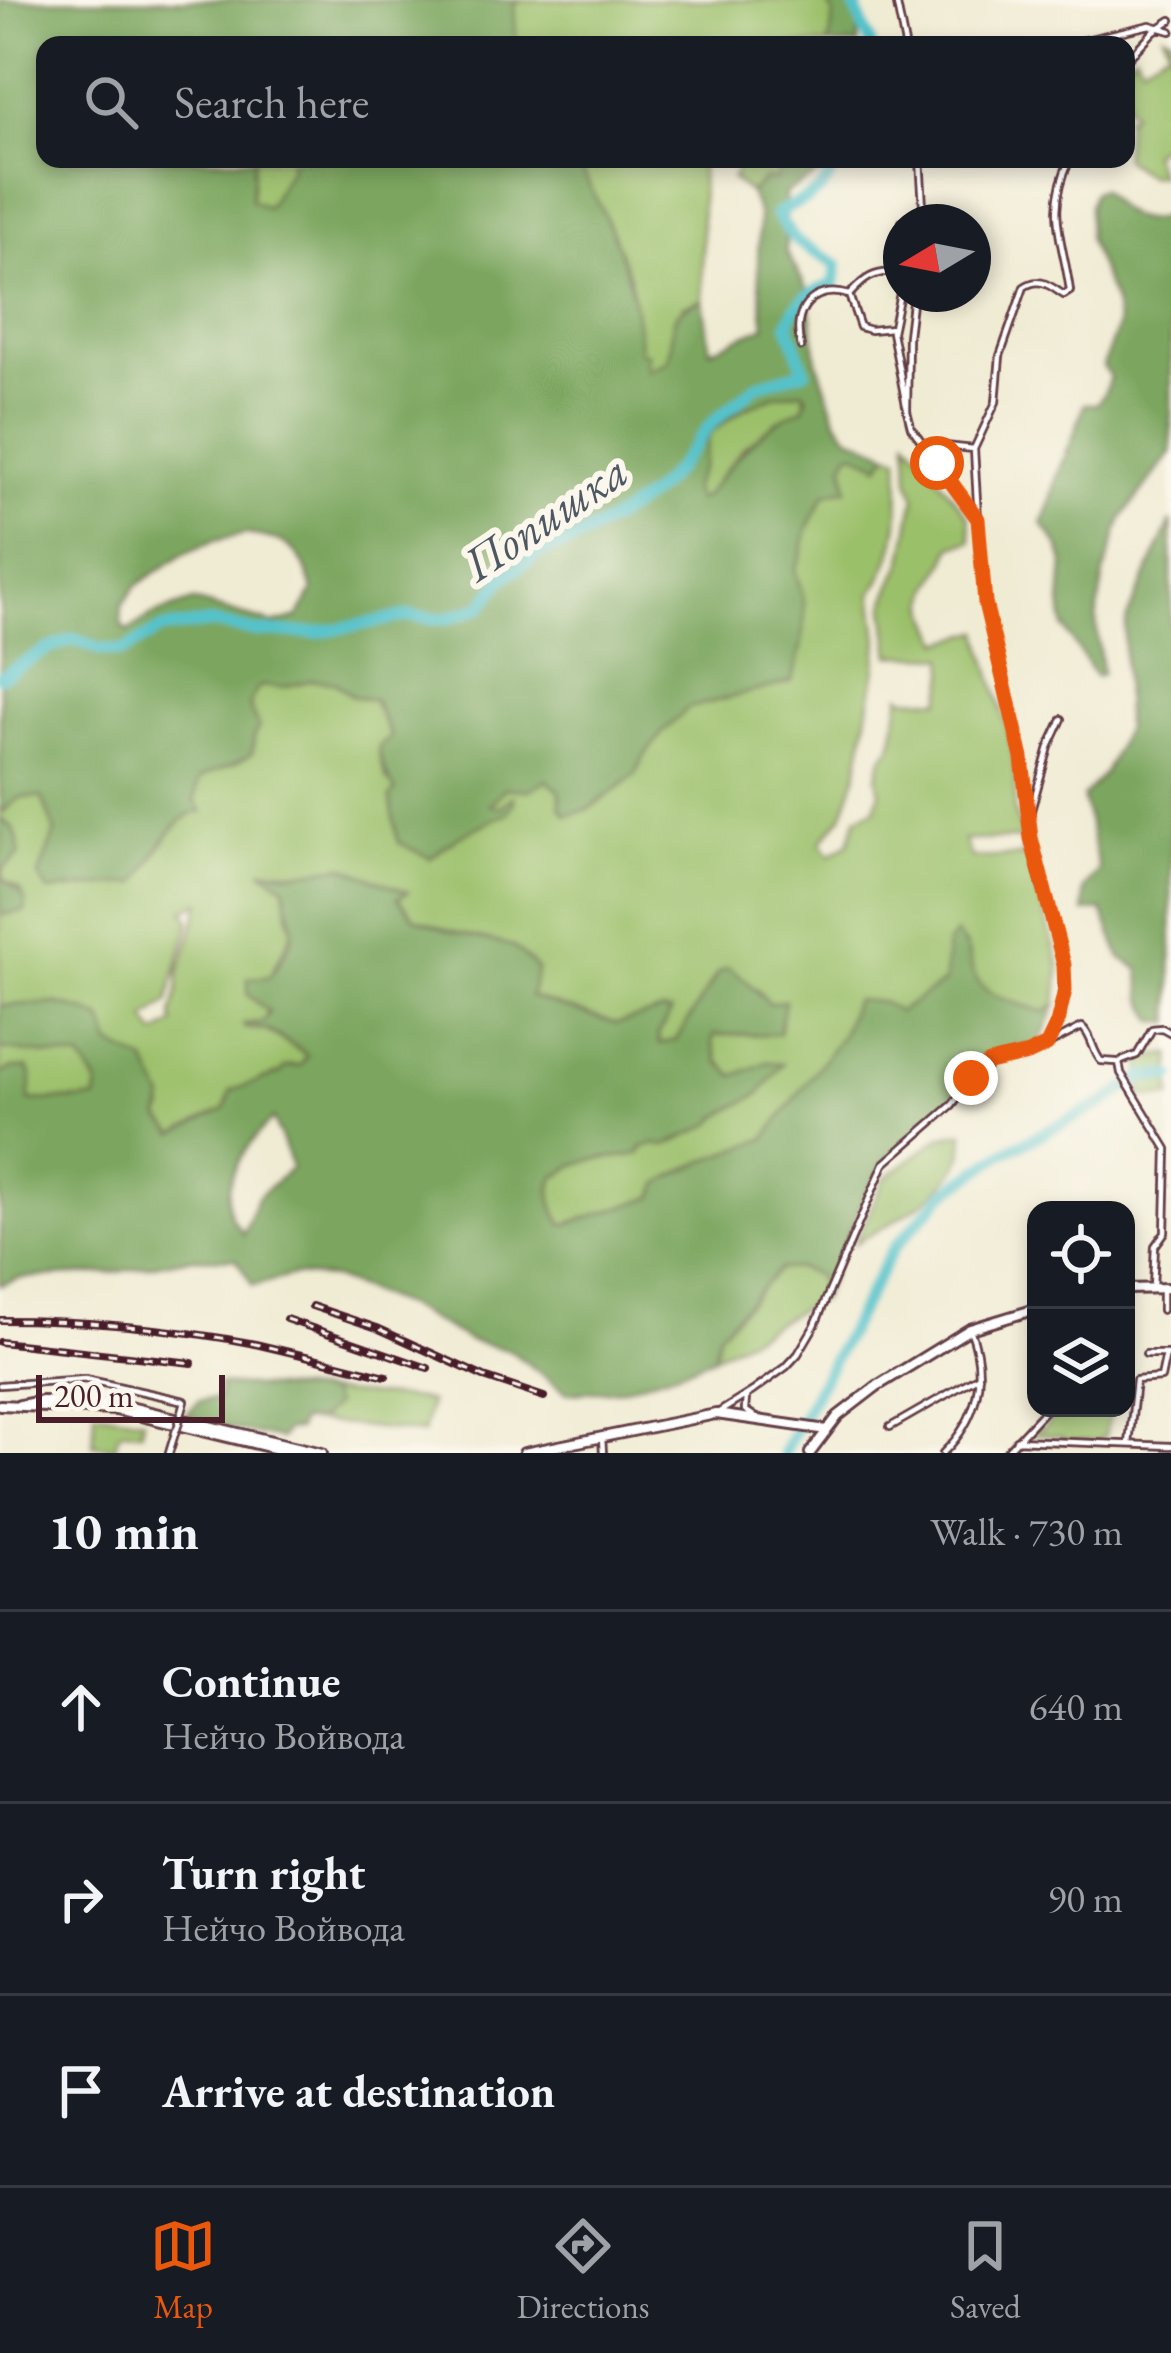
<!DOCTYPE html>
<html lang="en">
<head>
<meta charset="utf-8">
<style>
  :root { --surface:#171b24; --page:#20242c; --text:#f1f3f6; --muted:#9ea1a6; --line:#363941; --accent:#ea580c }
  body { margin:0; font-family:"EB Garamond",serif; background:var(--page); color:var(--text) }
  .controls { position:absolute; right:36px; bottom:36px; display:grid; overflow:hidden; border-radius:24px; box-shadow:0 6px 18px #0003 }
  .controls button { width:108px; height:108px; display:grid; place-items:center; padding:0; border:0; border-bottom:3px solid var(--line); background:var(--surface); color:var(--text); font:60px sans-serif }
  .compass { position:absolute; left:883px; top:204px; width:108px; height:108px; border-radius:50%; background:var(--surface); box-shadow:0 6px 18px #0003; rotate:260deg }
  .scale { position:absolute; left:36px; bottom:30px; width:189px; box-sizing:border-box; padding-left:12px; border:6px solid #4a1f2b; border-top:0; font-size:33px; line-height:42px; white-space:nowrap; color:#4a1f2b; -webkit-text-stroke:9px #fbf7ec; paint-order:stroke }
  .stop { position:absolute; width:36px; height:36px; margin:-27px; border:9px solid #ea580c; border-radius:50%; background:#fff }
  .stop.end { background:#ea580c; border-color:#fff; box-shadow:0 3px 12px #0008 }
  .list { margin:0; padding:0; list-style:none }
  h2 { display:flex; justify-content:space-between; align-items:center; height:156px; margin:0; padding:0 48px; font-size:51px }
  h2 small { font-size:39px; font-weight:400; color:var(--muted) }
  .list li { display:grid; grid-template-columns:78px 1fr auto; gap:36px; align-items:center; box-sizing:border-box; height:192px; padding:0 48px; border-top:3px solid var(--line) }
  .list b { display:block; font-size:45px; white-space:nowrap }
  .list p { margin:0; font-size:39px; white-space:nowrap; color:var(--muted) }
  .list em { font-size:39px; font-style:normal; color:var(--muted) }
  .icon { flex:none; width:66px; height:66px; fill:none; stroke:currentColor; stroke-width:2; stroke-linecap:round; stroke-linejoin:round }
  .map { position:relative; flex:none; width:1171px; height:1453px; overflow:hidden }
  .search { position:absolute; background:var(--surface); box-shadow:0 6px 18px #0003; left:36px; right:36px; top:36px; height:132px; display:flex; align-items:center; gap:30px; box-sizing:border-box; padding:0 42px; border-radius:24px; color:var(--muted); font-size:45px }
  .sheet { height:732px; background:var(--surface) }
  nav { display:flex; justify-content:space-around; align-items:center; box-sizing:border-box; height:168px; border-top:3px solid var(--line); background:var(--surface); font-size:33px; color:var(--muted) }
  nav a { display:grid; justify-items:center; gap:6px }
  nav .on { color:var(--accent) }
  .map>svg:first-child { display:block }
</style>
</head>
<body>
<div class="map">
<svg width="1171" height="1453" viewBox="0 0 1171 1453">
  <rect width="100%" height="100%" fill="#fbf7ec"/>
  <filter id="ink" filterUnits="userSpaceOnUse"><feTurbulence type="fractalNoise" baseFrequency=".00833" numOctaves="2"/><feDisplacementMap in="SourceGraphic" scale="24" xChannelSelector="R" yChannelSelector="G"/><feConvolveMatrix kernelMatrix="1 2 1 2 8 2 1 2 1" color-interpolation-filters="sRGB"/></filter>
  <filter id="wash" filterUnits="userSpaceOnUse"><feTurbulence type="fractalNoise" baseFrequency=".004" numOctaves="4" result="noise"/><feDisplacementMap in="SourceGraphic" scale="48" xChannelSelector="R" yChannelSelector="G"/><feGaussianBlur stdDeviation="2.7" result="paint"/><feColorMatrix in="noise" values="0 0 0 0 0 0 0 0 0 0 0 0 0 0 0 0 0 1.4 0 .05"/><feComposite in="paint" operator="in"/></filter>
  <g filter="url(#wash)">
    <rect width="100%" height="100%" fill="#f0ebd3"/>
    <!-- green -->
    <path fill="#9bc06b" stroke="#72704b" stroke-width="3" fill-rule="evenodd" d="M520 0H825L834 14 830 39 826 45H516L514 5Z
      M1163 34 1171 37V141L1151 152 1159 175H1146L1124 159 1126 116 1129 117 1132 112 1126 105V62L1135 53 1142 64 1169 48Z
      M254 159H291L290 169 268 208 251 200Z
      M575 159H701L703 300 684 305 671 335V354L666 363 647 370 640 353 630 277Z
      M739 159H784L776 180 765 179 750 193 732 179 740 164Z
      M805 391 804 409 745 446 704 497 697 500 692 488 703 464 708 437 714 430 745 408 777 395Z
      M908 439 969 517 971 541 952 546C936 592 912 588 942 642L980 631C992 689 1021 748 1014 809L1060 966 1056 1005 1045 1012C1019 1003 980 999 972 969 966 950 971 950 956 935L947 945 945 982 898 1012 855 1000C851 1012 847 1025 841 1036 832 1053 774 1134 761 1141 727 1159 674 1160 655 1197L563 1225C552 1210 548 1192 555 1175H561C581 1153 615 1161 640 1153V1148L655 1144 666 1146 712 1124 717 1117 760 1093 778 1070 735 1076 719 1061 712 1041 714 1035 778 1034C767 994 759 983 718 972L676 1040 659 1044 658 1034 670 1012 617 1024 530 997 537 969 514 947 449 931 415 918 398 897 406 892 342 866 311 872 264 870 286 887 288 914 293 929C287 946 278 959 271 974 264 989 272 1006 264 1022L244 1024 245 1028 265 1030 307 1055 300 1066 291 1065 281 1073 231 1091 225 1109 175 1134 160 1118 164 1108 139 1059 111 1045 107 1037 58 1003 0 1006V915L25 911 20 890 3 879 2 869 19 855C18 838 17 826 0 820L1 813 20 797H42L55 832 39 876 137 882C154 861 173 814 201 811L195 800 199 779 220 766 252 753 256 720 250 713V699L260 686 313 680 335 682 352 696 373 700 391 738 379 754 386 779 394 787 431 858 457 837 507 813 500 807 490 805 505 788 529 790 546 780 589 809 635 775 645 755 662 733 688 708 791 682 795 671 804 621 795 569 801 558 807 530 825 493 847 482 844 464 850 452H855L880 465 889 453 899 457C901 506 901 552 872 593L878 639 876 668 857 774 842 816 821 842 830 855 849 843 857 817 875 809 880 792 877 777 882 758 892 746 901 695 906 698 941 700 946 673 945 657 891 655 885 607 888 594 903 561 915 496 909 479ZM1020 839 1024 856 971 858 964 840ZM201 902 179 973 178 991 172 1014 174 1023 156 1035 146 1019 168 1002 190 920 184 910Z
      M0 1049 81 1059 98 1085 96 1099 28 1101 32 1078 13 1068 0 1074Z
      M1171 1054V1097H1143L1141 1057Z
      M957 1133H964C963 1143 964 1153 960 1161 944 1198 888 1224 855 1243L885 1178 941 1137Z
      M798 1268 818 1276 822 1298 714 1356 718 1334 753 1298 765 1281 779 1269Z
      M220 1384 419 1399 430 1402 423 1433 304 1420 300 1421 297 1430H286L280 1439 186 1415 199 1401 215 1399 219 1396Z
      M1056 1408H1098L1110 1412 1105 1436 1096 1441 1063 1440V1437L1030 1434 1035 1429 1042 1430 1054 1418 1052 1412Z
      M95 1411 143 1419 141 1431 124 1430 118 1435 115 1448 93 1444Z"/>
    <!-- forest -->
    <path fill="#7ca65f" stroke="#636245" stroke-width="3" fill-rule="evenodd" d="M0 0H520L514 5 516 45H45V159H254L251 200 267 208 290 169 291 159H575C611 223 636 277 640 352L647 353V370L666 363C682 332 656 313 703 300L710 350 765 326 758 267 759 216 750 193 765 179 775 180 784 159H833L821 173 785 193 786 251 808 291 817 361 836 418 848 435 889 453 880 465 855 452 849 453 844 464 847 489 825 494 807 530 801 558 795 569C797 581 801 585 803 596 808 622 800 658 791 682L688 708 662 733 645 755 635 775 589 809 566 815 560 806V791L546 780 529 790 505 788 490 805 500 807 513 797 514 803 507 813 457 837 430 858 398 842 390 797 395 791C388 776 380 765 379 747L391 737 374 700 352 696 335 682 313 680 283 687 260 686C244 707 250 707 259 727L254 735 252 753C235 767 218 767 199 779L195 800 202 812C174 811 153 861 137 883L48 891 39 876 55 832 42 797H20L0 814ZM804 391 807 396 804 408C761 423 732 463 704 497L697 500 692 488 703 464 708 437 714 430 744 408 777 395ZM246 534C289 539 302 549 313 591L298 617 274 624 193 601 152 615 128 631 121 624 122 605 137 585 183 554 213 541Z
      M825 0H862L858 45H826L830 39 834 14Z
      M1100 189C1121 211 1138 233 1171 212V453L1122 518 1104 573 1096 620 1102 674 1096 677 1064 628 1061 604 1064 563 1059 546 1042 523C1052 505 1051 495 1057 477 1067 452 1077 430 1084 404H1097L1105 392 1110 377 1103 366 1118 325 1114 303 1088 239 1089 206 1093 192Z
      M1171 521V1023L1155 1021 1143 998 1139 969 1120 957 1102 910 1084 912V889L1099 870 1083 797 1105 772 1125 728 1124 639 1127 618Z
      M0 820C17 826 18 839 19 855L3 869V879C14 889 29 893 25 911L0 915Z
      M342 866 408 892 398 898 415 918 449 931 513 946 537 969 530 997 616 1024 663 1011 671 1013 658 1034 660 1044 676 1040 719 972 728 968 746 980 769 1004 785 1001 779 1034 715 1035 712 1041 719 1062 734 1076 767 1062 783 1063 760 1093 718 1117 712 1124 665 1146 655 1144 641 1148V1153C615 1161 581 1153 561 1175H556C548 1192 552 1211 563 1225L654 1197 659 1184 669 1178 707 1160 765 1139 842 1035 855 1000 883 1002 898 1012 945 982 947 944 956 934C971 952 966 949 972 969 980 999 1019 1003 1045 1012L1056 1005 1040 1044 1014 1048 979 1059 949 1102 926 1120 886 1159 865 1193 822 1298 818 1276 798 1268 779 1269 718 1334 714 1356 693 1366 622 1389 567 1393 509 1350 470 1341 406 1306 333 1278 293 1275 253 1286 236 1259 190 1258 113 1273 20 1278 0 1285V1074L13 1068H28L32 1078 29 1101 96 1099 98 1085 81 1059 0 1049V1006C43 1003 62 999 102 1019L111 1045 146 1062 164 1099 160 1118 175 1134 225 1109 231 1091 281 1073 285 1067 300 1066 307 1056C297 1047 277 1034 265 1030 259 1027 251 1029 245 1028L243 1024 263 1022 269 1012 248 995V978L269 977C278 965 293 944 293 929 293 914 284 902 286 887L261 870 293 873ZM273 1119 292 1167 257 1198 243 1234C242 1232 232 1219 231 1217 218 1181 248 1142 273 1119Z
      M220 1384 329 1393 334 1405 318 1421H300L297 1430H286L280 1439 227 1428 186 1415 199 1401 215 1399 219 1396Z"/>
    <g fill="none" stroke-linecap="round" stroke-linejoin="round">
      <!-- river -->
      <path stroke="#54c2cb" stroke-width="12" d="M852 0 871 45
        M0 677 48 649 75 639 99 649 123 651 162 629 211 623 258 632 315 633 408 616 446 619 481 607 505 577 539 553 574 541 622 514 654 492 675 470 711 424 757 385 805 371 788 324C798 298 809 293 834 284L837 265 796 241 776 214C803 198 832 196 833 159
        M783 1453 893 1249 945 1193 1005 1152 1104 1103 1144 1077 1171 1076"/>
    </g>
  </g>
  <g filter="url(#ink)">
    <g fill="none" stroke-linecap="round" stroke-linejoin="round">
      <defs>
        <path id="street" d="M896 0 905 45
          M1063 45 1150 25 1171 31
          M1126 61 1154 31 1171 20
          M920 159 924 222
          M902 222 924 213
          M901 288 892 332 906 405
          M850 294C864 279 874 271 894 273L901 268
          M801 347C791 312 811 284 849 295L860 327 870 330 892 328
          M927 450 945 446 974 449
          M978 519 974 449 996 402 1000 356 1024 287C1040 276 1050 286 1064 295L1070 291C1063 238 1045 213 1070 159
          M1030 814 1049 747 1062 719
          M1047 1045 1082 1027C1092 1035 1092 1051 1101 1061L1117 1062
          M1153 1287 1155 1246 1165 1232 1167 1149 1121 1073 1119 1062 1137 1055 1152 1029 1162 1028 1171 1033
          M1162 1310V1288
          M1146 1354H1171
          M0 1385 85 1379 185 1401 181 1415
          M746 1398 745 1410 754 1416
          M716 1414 753 1391 786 1367 798 1354 815 1325 884 1164 952 1105 980 1068 999 1059 1028 1054 1047 1045 1062 1008 1064 965 1037 868 1028 820 1022 758 985 603 978 519 911 427 907 411 908 336 913 294
          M890 1427 979 1376
          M602 1438 603 1453
          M1016 1440 1171 1446
          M1129 1444 1136 1380 1161 1378 1166 1354
          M169 1453 176 1430
          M943 1453C978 1419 988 1375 970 1329
          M1005 1453 1047 1408"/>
        <path id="secondary" d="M1126 1289 1171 1288
          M0 1405 116 1410 294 1453
          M20 1405 42 1401 117 1404 322 1453
          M524 1453 716 1414 827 1430
          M810 1453 838 1416 877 1386 970 1329 1036 1309"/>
      </defs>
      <!-- street casing -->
      <use href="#street" stroke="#633e44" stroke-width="10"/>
      <!-- secondary casing -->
      <use href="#secondary" stroke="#633e44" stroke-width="14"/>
      <!-- street -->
      <use href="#street" stroke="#fff" stroke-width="4.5"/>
      <!-- secondary -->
      <use href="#secondary" stroke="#fff" stroke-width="8"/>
      <defs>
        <path id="rail" d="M312 1306 377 1328 484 1377 544 1397
          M286 1319 428 1368
          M0 1320C79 1320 172 1328 250 1343 296 1353 341 1365 386 1376
          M0 1342 192 1363"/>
      </defs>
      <!-- rail casing -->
      <use href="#rail" stroke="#4a1f2b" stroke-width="8"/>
      <!-- rail -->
      <use href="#rail" stroke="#fbf7ec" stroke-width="3" stroke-dasharray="9" stroke-linecap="butt"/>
      <defs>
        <path id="street-bridge" d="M177 1429 181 1415"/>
      </defs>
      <!-- street-bridge casing -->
      <use href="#street-bridge" stroke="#633e44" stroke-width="10" stroke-linecap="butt"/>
      <!-- street-bridge -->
      <use href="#street-bridge" stroke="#fff" stroke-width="4.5"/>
    </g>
  </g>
  <g fill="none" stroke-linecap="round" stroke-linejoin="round" filter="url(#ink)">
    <!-- route -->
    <path stroke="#ea580c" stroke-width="15" d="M937 463 978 519 985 603 1022 758 1031 838 1064 965 1065 990 1057 1024 1047 1045 1028 1054 989 1063 971 1078"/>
  </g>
  <g text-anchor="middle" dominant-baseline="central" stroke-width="12" stroke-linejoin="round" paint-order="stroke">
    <!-- water labels -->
    <g font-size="48" font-style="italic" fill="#4e5863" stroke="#fbf7ec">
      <text transform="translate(545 517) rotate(-34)">Попишка</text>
    </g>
  </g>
</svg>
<div class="controls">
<button><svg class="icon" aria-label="locate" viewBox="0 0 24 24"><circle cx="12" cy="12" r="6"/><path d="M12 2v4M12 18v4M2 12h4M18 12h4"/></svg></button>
<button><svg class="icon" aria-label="layers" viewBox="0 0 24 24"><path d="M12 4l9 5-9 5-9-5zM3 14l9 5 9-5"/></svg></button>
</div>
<svg class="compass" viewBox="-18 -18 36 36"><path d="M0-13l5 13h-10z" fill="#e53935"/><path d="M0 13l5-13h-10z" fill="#9ea1a6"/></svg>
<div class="scale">200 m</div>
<div class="stop" style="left:937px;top:463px"></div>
<div class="stop end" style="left:971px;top:1078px"></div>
<div class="search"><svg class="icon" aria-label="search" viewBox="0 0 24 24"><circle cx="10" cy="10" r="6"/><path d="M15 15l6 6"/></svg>Search here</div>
</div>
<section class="sheet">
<h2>10 min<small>Walk · 730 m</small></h2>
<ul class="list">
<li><svg class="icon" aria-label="ahead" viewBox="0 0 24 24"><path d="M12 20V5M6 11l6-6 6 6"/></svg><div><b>Continue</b><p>Нейчо Войвода</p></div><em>640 m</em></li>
<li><svg class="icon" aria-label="right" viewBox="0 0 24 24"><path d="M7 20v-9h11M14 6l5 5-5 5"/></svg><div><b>Turn right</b><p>Нейчо Войвода</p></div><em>90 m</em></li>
<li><svg class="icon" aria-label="arrive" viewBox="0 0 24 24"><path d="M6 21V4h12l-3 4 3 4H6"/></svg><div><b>Arrive at destination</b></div></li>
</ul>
</section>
<nav>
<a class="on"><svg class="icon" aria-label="map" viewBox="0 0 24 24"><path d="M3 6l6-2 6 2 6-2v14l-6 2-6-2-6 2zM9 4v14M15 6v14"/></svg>Map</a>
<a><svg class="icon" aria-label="directions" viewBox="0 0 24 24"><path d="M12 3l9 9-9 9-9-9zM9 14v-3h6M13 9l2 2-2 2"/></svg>Directions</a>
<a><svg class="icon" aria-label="saved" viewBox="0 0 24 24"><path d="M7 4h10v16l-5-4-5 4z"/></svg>Saved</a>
</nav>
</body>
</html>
